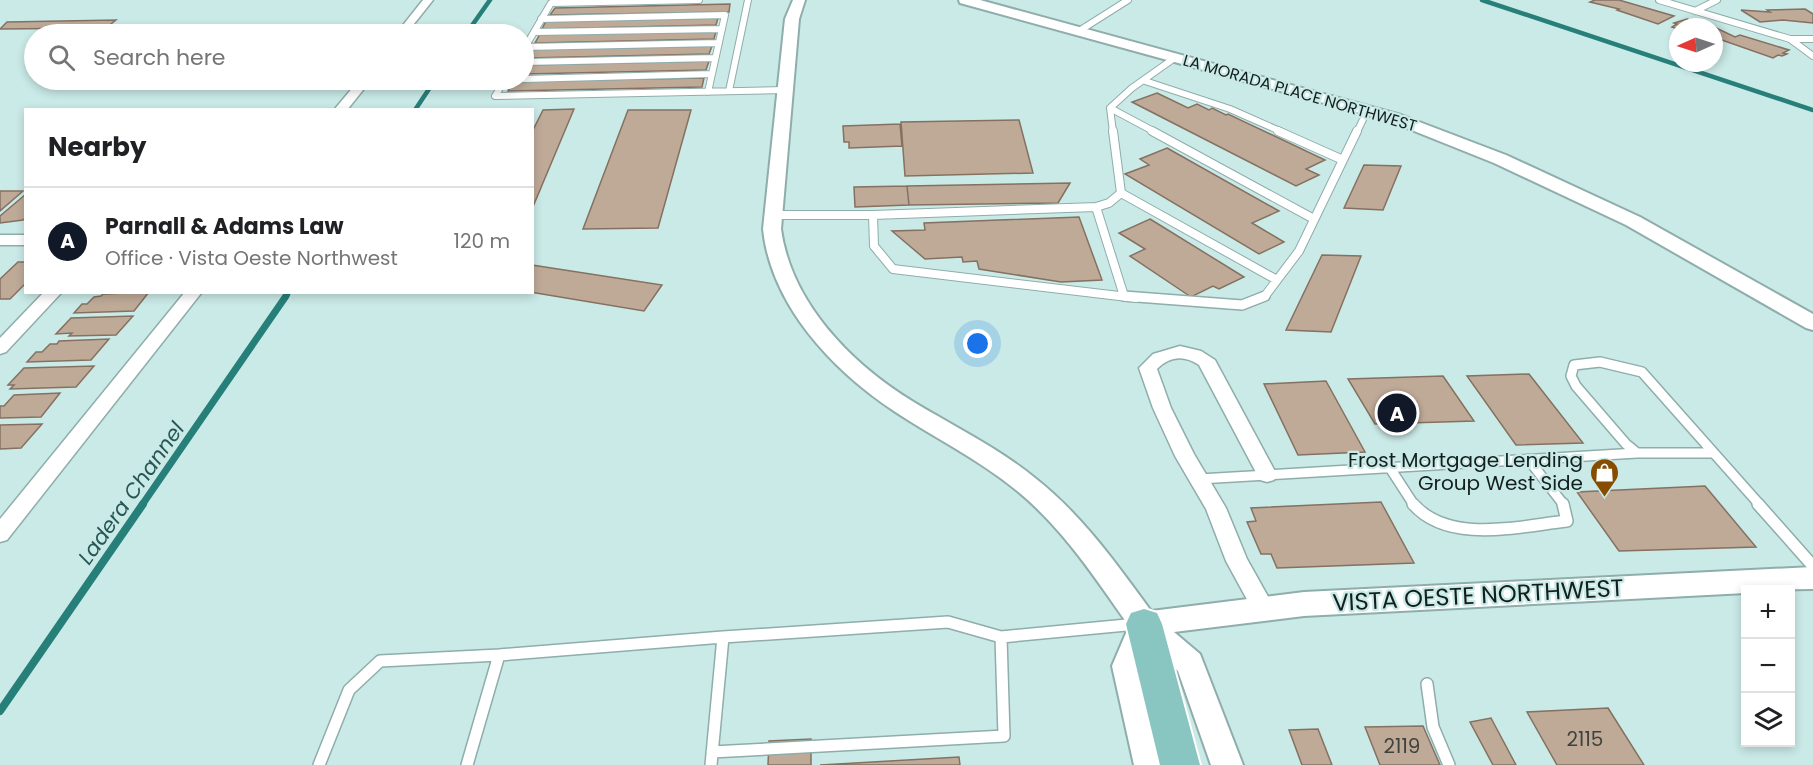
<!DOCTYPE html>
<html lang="en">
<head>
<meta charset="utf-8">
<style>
  :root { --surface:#fff; --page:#f2f2f2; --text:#202124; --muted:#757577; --line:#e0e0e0; --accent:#111827 }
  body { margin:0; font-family:Poppins,sans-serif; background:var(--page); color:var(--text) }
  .controls { position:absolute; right:18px; bottom:18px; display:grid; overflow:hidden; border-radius:0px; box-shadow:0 3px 9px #0003 }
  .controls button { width:54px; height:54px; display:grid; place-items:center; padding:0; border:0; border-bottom:2px solid var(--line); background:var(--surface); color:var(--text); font:30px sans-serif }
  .compass { position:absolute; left:1669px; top:18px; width:54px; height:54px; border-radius:50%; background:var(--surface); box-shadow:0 3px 9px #0003; rotate:267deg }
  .you { position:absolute; left:978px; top:344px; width:21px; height:21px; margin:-15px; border:4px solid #fff; border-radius:50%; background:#1a73e8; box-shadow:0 0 0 9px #1a73e833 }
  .badge { display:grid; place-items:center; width:39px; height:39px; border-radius:50%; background:var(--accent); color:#fff; font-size:20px; font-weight:700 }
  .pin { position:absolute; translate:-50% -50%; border:3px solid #fff; box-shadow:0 2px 6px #0006 }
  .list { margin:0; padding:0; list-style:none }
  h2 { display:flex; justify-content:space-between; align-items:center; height:78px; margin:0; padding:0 24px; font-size:26px }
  h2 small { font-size:20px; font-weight:400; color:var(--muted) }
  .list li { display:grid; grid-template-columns:39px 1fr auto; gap:18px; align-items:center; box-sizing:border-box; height:108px; padding:0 24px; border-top:2px solid var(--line) }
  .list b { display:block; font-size:22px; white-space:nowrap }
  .list p { margin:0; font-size:20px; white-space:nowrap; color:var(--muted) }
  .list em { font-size:20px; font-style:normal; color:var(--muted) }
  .icon { flex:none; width:33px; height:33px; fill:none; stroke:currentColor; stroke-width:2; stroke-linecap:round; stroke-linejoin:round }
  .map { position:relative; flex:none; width:1813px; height:765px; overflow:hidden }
  .search { position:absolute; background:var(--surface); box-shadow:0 3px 9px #0003; left:24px; top:24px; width:510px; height:66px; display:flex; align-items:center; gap:15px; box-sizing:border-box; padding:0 21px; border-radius:33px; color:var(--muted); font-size:22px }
  .panel { position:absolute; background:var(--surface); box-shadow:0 3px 9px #0003; left:24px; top:108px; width:510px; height:186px; border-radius:0px }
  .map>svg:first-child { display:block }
</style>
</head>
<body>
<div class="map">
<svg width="1813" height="765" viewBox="0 0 1813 765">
  <rect width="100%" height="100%" fill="#caeae7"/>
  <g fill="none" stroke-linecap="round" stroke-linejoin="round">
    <!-- stream-far3 -->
    <path stroke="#277f7a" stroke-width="4.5" d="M1482 0 1813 110
      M466 34 490 0
      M415 110 435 80"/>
    <!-- stream-far2 -->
    <path stroke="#277f7a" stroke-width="5" d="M285 298 289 292"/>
    <!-- stream-far1 -->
    <path stroke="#277f7a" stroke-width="7" d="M142 505 286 296"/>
    <!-- stream -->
    <path stroke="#277f7a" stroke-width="8" d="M0 711 143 504"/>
  </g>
  <!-- building -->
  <path fill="#bfaa98" stroke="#847161" stroke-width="1.5" d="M1595 0H1619L1674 16 1658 24 1617 10 1619 9 1590 2Z
    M730 4 729 12 550 15 555 8Z
    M1805 9 1813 14V23L1783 20 1760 22 1741 10 1770 12 1767 10Z
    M718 18 716 25 542 29 546 21Z
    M1687 19 1713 27 1678 29 1672 27 1677 24 1674 23Z
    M116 20 106 28 0 29 7 22Z
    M174 26H195L190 30H169Z
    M1714 27 1735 37 1740 35 1789 50 1783 53 1787 54 1782 56 1778 55 1773 58 1719 39 1714 40Z
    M716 31 714 39 535 43 540 34Z
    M712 46 709 54 526 58 531 49Z
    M709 61 706 70 524 74V65Z
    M704 78 702 87 508 91 513 81Z
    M1157 93 1188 108 1197 104 1209 110 1212 108 1226 115 1228 114 1325 160 1306 169 1319 175 1296 186 1132 102Z
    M574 109 532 209V132L543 110Z
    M628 110H691L658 228 583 229Z
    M1019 120 1033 173 905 176 901 122Z
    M900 124 902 146 849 148V142H844L843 126Z
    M1167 148 1279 211 1252 223 1284 242 1259 254 1125 174 1149 165 1140 159Z
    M1364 165 1401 166 1383 210 1344 208Z
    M1070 183 1058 203 909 205 907 186Z
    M907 186 909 205 855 207 854 187Z
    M0 191H23L0 211Z
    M26 194V217L23 220 0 223V216Z
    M1079 217 1102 280 1061 282 979 269 977 261 963 262 962 257 925 259 892 231 925 230 924 223Z
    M1150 219 1244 277 1219 289 1213 286 1191 297 1130 256 1145 249 1119 233Z
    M1322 255 1361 256 1331 332 1286 330Z
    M18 262H26V283L10 299H0V279Z
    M532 265 662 285 644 311 530 292H532Z
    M149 292 134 311 74 313 82 304H87L94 297 101 296 103 294Z
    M133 316 116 335 69 336 72 333 56 334 71 318Z
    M109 339 91 360 27 362 36 352H42L50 344H57L59 341Z
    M94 366 76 387 10 389 14 385H8L24 368Z
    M1529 374 1583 443 1516 445 1467 376Z
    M1443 376 1474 421 1375 424 1348 379Z
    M1326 381 1365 452 1298 455 1264 384Z
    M60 393 41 417 0 418V406H4L14 395Z
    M42 424 21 448 0 449V425Z
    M1705 486 1756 547 1619 551 1577 492Z
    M1381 502 1414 563 1277 568 1271 554H1261L1247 522 1256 521 1251 508Z
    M1608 708 1644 765H1557L1527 712Z
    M1491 718 1516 765H1493L1470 722Z
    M1423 726 1440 765H1380L1365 727Z
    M1318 729 1332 765H1302L1289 730Z
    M811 739V765H768L769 741Z
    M959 757 960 765H820Z"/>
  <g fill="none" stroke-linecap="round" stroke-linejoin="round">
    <defs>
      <path id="service-far3" d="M1659 0 1790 39
        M1695 11 1717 0
        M541 19 725 15 708 92
        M1079 31 1128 0
        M534 32 722 29
        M1813 39H1790L1813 56
        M524 47 719 43
        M524 49 551 3 699 0
        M524 62 715 58
        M524 79 712 74
        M505 80 495 96 784 90
        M1145 81 1230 109 1282 132
        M305 85 362 82
        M729 91 748 0
        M1110 108 1113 132
        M1155 132 1110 108 1132 88 1176 57
        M1357 132 1367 111"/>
      <path id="service-far2" d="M1152 131 1314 219
        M1278 131 1343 160
        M1121 193 1277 280
        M1096 207 1124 296
        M772 215H873L874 246 893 269 1136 298
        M873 215 1096 207 1109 203 1121 193 1113 131
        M1261 298 1265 296 1299 251 1357 131"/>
      <path id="service-far1" d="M1124 296 1242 305 1265 296
        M1713 453H1637L1626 444 1576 386 1571 376 1574 365 1600 362 1642 372 1760 505
        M1528 459 1564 505
        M1390 468 1414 505
        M1199 479 1637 453"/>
      <path id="service" d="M1413 504C1449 545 1520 526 1567 521L1563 504
        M1758 504 1813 566
        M499 655 723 637
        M1427 684 1433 727 1449 765
        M712 752 1004 736 1001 637 1137 624
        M319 765 349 690 380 661 499 655 467 765
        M711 765 723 637 948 622 1001 637"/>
      <path id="minor" d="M423 0H433L406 34H396Z
        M359 80H371L347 110H334Z
        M0 235H26V245H0Z
        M44 292H62L6 352 0 354V338Z
        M185 292H202L7 540 0 542V519Z
        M1180 346 1201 351 1215 360 1277 475 1274 480 1267 482 1260 480 1199 365C1184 355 1170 356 1157 369L1171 408 1194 454 1226 508 1247 559 1275 609 1272 616 1264 618 1256 616 1226 561 1206 509 1175 456 1153 408 1139 368 1153 354Z"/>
      <path id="tertiary" d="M793 0H805L799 19 781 229C791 302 850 363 912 401 953 426 997 447 1035 478 1082 515 1116 563 1151 611L1304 592 1813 567V589L1746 590V593L1304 616 1174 632 1200 654 1243 765H1211L1178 671 1150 646 1142 666 1166 765H1134L1112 666 1129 626C1095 578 1063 528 1016 490 978 459 935 438 894 411 832 370 771 305 763 229L785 19Z
        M959 0H980L1401 115 1506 155 1640 217 1813 314V330L1806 328 1626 225 1494 163 1389 121 960 3Z"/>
      <path id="primary" d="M1144 609 1157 613 1162 624 1200 765H1160L1126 624 1131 613Z"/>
    </defs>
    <!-- service-far3 casing -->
    <use href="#service-far3" stroke="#8eadab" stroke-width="8"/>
    <!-- service-far2 casing -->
    <use href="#service-far2" stroke="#8eadab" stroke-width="10"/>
    <!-- service-far1 casing -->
    <use href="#service-far1" stroke="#8eadab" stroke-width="12"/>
    <!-- service casing -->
    <use href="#service" stroke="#8eadab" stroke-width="14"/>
    <!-- minor casing -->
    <use href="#minor" stroke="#8eadab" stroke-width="3"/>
    <!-- tertiary casing -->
    <use href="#tertiary" stroke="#8eadab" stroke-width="4"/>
    <!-- primary casing -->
    <use href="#primary" stroke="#fff" stroke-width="4"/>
    <!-- service-far3 -->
    <use href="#service-far3" stroke="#fff" stroke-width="6"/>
    <!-- service-far2 -->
    <use href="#service-far2" stroke="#fff" stroke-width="8"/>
    <!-- service-far1 -->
    <use href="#service-far1" stroke="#fff" stroke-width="9"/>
    <!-- service -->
    <use href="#service" stroke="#fff" stroke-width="11"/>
    <!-- minor -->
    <use href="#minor" fill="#fff" fill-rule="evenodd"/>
    <!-- tertiary -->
    <use href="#tertiary" fill="#fff" fill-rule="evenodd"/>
    <!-- primary -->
    <use href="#primary" fill="#89c5c1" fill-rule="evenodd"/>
  </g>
  <!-- icons -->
  <defs>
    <symbol id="shop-pin" viewBox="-11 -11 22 30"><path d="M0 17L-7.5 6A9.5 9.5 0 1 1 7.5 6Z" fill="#864d00" stroke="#caeae7"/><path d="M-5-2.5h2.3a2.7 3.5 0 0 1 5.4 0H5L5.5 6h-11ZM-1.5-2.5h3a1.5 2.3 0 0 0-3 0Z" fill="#fff"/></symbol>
  </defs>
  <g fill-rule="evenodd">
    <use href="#shop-pin" x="1588" y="456" width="33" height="45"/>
  </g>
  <g text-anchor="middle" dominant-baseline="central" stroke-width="4.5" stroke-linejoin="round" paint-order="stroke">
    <!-- far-street labels -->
    <g font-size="16" fill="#131f1e" stroke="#caeae7">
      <text transform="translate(1300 93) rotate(16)">LA MORADA PLACE NORTHWEST</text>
    </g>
    <!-- poi labels -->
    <g font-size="20" fill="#131f1e" stroke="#caeae7" text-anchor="end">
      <text x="1583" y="460">Frost Mortgage Lending<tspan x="1583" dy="23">Group West Side</tspan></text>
    </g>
    <!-- near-number labels -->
    <g font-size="20" fill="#3e423c">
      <text x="1585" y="739">2115</text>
      <text x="1402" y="746">2119</text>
    </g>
    <!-- water labels -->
    <g font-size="21" font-style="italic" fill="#275754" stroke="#caeae7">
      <text transform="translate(131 493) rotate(-55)">Ladera Channel</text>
    </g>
    <!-- near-street labels -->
    <g font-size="24" fill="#131f1e" stroke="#caeae7">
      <text transform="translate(1478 595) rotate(-3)">VISTA OESTE NORTHWEST</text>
    </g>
  </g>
</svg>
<div class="controls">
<button>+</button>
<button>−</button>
<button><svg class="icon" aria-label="layers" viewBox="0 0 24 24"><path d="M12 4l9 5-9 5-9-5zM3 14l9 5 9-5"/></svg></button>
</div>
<svg class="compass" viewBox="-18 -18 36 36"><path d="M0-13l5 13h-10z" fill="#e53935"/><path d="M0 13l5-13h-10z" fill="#757577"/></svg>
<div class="you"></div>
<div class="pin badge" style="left:1397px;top:413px">A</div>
<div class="search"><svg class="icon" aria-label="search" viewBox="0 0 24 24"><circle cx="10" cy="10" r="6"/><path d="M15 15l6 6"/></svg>Search here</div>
<section class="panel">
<h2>Nearby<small></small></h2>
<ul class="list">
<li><span class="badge">A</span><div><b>Parnall &amp; Adams Law</b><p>Office · Vista Oeste Northwest</p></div><em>120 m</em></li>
</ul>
</section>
</div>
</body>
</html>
